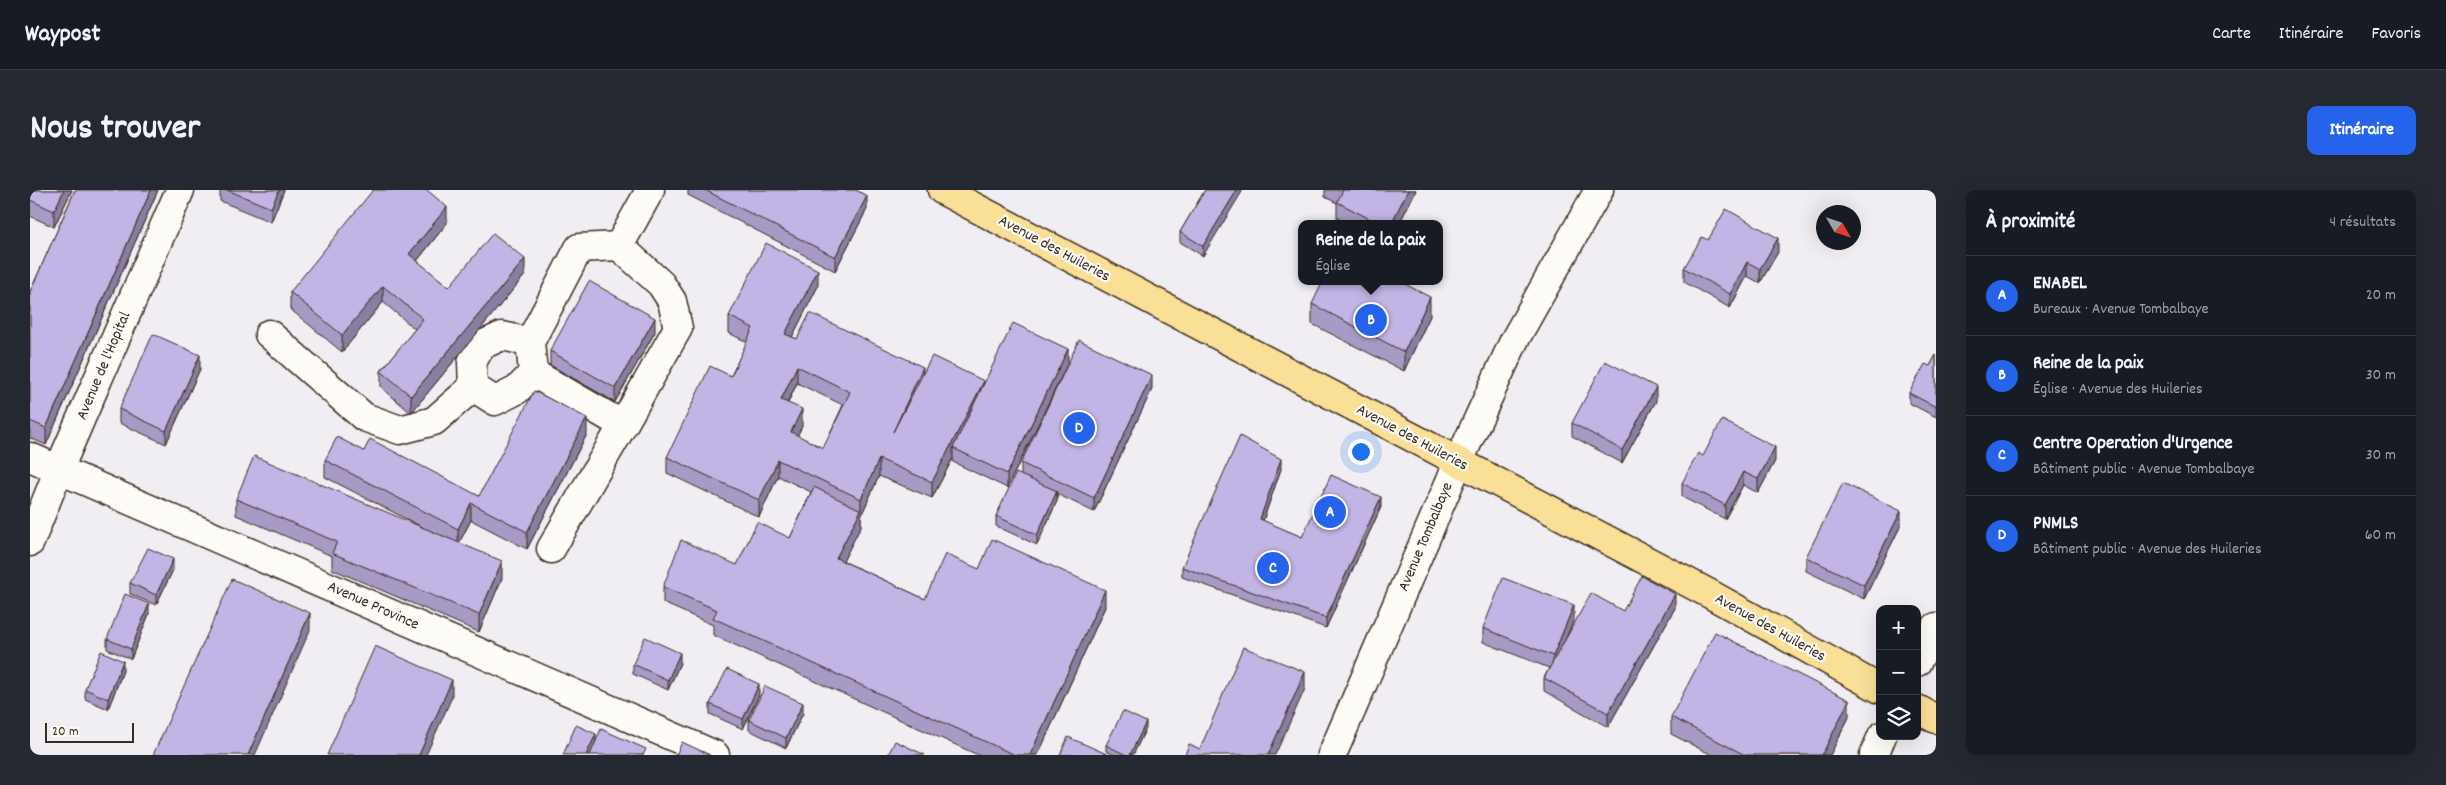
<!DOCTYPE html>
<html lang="fr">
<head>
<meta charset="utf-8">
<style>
  :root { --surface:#171b24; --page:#242831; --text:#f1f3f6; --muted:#9ea1a6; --line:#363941; --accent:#2563eb }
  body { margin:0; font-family:Dekko,sans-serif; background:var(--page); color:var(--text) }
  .controls { position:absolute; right:15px; bottom:15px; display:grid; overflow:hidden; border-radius:10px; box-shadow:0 5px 20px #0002 }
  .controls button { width:45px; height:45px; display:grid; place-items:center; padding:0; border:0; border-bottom:1px solid var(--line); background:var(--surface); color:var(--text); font:25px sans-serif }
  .compass { position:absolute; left:1786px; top:15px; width:45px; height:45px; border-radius:50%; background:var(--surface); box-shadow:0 5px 20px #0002; rotate:129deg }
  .scale { position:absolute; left:15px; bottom:12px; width:89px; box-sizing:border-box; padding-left:5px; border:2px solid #3b2a1e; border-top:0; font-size:14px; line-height:18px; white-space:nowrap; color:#3b2a1e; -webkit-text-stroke:4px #fdfcf7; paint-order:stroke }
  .you { position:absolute; left:1330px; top:261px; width:18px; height:18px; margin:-12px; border:4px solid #fff; border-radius:50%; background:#1a73e8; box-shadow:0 0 0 8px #1a73e833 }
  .badge { display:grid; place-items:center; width:32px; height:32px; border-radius:50%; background:var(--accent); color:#fff; font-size:16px; font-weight:700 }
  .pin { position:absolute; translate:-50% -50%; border:2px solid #fff; box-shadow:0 1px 5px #0006 }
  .popup { position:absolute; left:1268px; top:30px; width:145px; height:65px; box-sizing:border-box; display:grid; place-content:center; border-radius:10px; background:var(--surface); filter:drop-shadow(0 1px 4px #0005); font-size:16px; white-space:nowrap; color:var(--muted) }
  .popup b { font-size:19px; color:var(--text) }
  .popup::after { content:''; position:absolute; left:50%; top:100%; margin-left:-10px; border:10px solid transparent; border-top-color:var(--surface) }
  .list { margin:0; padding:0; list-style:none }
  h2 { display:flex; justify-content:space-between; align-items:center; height:65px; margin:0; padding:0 20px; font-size:21px }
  h2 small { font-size:16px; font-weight:400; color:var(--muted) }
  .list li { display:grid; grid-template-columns:32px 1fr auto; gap:15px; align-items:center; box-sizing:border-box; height:80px; padding:0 20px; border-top:1px solid var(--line) }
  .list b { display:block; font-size:19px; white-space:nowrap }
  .list p { margin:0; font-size:16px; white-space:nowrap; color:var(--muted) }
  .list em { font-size:16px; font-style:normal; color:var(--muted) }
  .icon { flex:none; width:28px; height:28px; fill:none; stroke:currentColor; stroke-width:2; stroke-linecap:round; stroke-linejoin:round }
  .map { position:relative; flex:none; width:1906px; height:565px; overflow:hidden; border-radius:10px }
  header { display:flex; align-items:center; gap:30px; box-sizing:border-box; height:70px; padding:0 25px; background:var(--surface); border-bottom:1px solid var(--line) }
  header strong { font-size:24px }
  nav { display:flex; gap:28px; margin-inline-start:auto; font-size:18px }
  .intro { display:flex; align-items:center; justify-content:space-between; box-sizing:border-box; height:120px; padding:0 30px }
  h1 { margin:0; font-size:35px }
  .button { padding:12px 22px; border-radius:10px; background:var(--accent); color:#fff; font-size:18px; font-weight:700 }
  main { display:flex; gap:30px; padding:0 30px }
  aside { flex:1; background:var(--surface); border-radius:10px; box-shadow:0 5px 20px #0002 }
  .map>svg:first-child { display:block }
</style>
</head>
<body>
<header>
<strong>Waypost</strong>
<nav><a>Carte</a><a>Itinéraire</a><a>Favoris</a></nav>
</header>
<div class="intro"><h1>Nous trouver</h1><a class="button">Itinéraire</a></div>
<main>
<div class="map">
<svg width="1906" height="565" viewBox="0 0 1906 565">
  <rect width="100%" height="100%" fill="#f1eef3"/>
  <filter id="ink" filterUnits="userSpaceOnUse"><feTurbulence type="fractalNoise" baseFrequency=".02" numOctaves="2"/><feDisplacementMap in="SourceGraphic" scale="10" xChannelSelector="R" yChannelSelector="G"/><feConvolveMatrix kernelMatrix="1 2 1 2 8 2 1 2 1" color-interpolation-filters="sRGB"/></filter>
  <g filter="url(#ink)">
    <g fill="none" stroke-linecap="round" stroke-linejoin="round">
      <defs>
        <path id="minor" d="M589 56 631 94 642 111 648 138 593 235 503 183 500 152 549 58Z
          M589 56 620 0
          M239 144 334 227 370 240 404 231 443 197
          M500 152 472 146 452 155 442 172 443 197 465 211 487 200 503 183
          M0 267 685 565
          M0 352 29 279 150 0
          M521 359 593 235
          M1887 472 1906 437
          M1302 565 1428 273 1484 151 1569 0
          M1844 565 1852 546"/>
        <path id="major" d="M912 0 1680 404 1850 499
          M1887 519 1906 529"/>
      </defs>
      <!-- minor casing -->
      <use href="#minor" stroke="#3b2a1e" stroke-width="31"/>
      <!-- major casing -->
      <use href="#major" stroke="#3b2a1e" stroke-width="31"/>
      <!-- minor -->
      <use href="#minor" stroke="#fdfcf7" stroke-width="28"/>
      <!-- major -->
      <use href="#major" stroke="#fadf96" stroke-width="28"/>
    </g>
    <!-- wall -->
    <path fill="#a79bc5" stroke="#3b2a1e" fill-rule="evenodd" d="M0 0H42L24 37 0 26Z
      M45 0H128L16 255 0 248V102Z
      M190 0H254L241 32 190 11Z
      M658 0H826L837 19 805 81 658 5Z
      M1175 0 1173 66 1150 52V42Z
      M1295 0H1386L1369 34H1318L1307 28V13L1295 7Z
      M417 33 387 71 419 97 495 85 381 223 351 197V181L385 139 353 112 312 162 260 119V102Z
      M1748 62 1730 93 1717 86 1700 118 1654 92V78Z
      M788 96 762 147 767 149 893 184 954 194 1038 173 977 298 923 272V268L902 308 849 286 831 326V336L813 371 895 409 949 379 1075 417 1008 565H948L683 445V435L633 413V397L707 375 760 348 781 302 748 286 729 327 637 283V267L701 186 717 152 699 143V126ZM767 193 813 215 793 258 767 246 772 236 758 213Z
      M1282 114 1400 126 1374 181 1282 134Z
      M625 142 585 212 520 175V161Z
      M1906 165V227L1879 213V203L1900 176Z
      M170 179 136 254 89 233V219Z
      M1122 199 1064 322 1027 304V311L1007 355 966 336V326L991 285V273Z
      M1626 211 1592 273 1542 246V233Z
      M557 244 497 359 441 330 429 353 472 388 449 442 302 379V366L206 325V309L394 338 295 287V270L334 261 449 306Z
      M1673 266 1745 271 1728 303 1713 295 1695 329 1652 307V293Z
      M1251 279 1233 331 1272 347 1351 317 1296 438 1152 387V377Z
      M1871 335 1834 409 1776 381V367Z
      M143 380 126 415 100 404V393Z
      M1645 418 1578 537 1514 501V488L1519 478 1453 452V438L1544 429 1536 448 1593 421Z
      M119 424 101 469 77 459V449Z
      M650 473 638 500 603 484V474Z
      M93 481 78 519 55 509V499Z
      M729 505 713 539 680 524V514Z
      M773 523 756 558 719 540V530Z
      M1641 527H1819L1800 565H1682L1641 544Z
      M1116 538 1103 565H1085L1076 561V555Z"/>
    <!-- shaded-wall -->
    <path fill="#887ea0" stroke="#3b2a1e" d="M34 0H42L24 37V21Z
      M121 0H128L16 255V238Z
      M249 0H254L241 32V18Z
      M1207 0H1213L1173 66V56Z
      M1378 0H1386L1369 34H1361Z
      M837 6V19L805 81V67Z
      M417 17V33L379 81V64Z
      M1748 48V62L1730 93V79Z
      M495 69V85L381 223V206Z
      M1717 72V86L1700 118V104Z
      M788 80V96L755 161V144Z
      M353 96V112L312 162V145Z
      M1400 107V126L1374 181V162Z
      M625 128V142L585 212V198Z
      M1038 159V173L977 298V284Z
      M170 165V179L136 254V241Z
      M767 176V193L751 226V210Z
      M893 177V194L863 242Z
      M1122 185V199L1064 322V308Z
      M954 191V208L923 258V268L902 308V292Z
      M1626 197V211L1592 273V260Z
      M772 219V236L761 259V242Z
      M557 228V244L497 359V342Z
      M1745 257V271L1728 303V289Z
      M849 269V286L831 326V336L806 385V368L831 320V309Z
      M1251 269V279L1230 339V329Z
      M748 270V286L729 327V310Z
      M1713 282V295L1695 329V315Z
      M1027 301V311L1007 355V345Z
      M1351 307V317L1296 438V428Z
      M441 313V330L428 355V339Z
      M1871 321V335L1834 409V395Z
      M143 369V380L126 415V405Z
      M472 371V388L449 442V425Z
      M1075 400V417L1008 565H1000Z
      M1645 404V418L1578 537V523Z
      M119 414V424L101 469V459Z
      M1544 415V429L1523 480V466Z
      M280 423V440L225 565H218Z
      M650 463V473L638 500V490Z
      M93 471V481L78 519V509Z
      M1275 482V499L1245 565H1238Z
      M422 490V507L396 565H389Z
      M729 494V505L713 539V529Z
      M1819 510V527L1800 565H1792Z
      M773 513V523L756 558V548Z
      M1116 532V538L1103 565H1100Z
      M566 544V554L561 565H556Z"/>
    <!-- building -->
    <path fill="#c2b4e5" stroke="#3b2a1e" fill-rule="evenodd" d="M0 0H34L24 21 0 10Z
      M45 0H121L16 238 0 231V102Z
      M197 0H249L241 18Z
      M343 0H397L417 17 379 64 419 97 463 43 495 69 381 206 351 181 393 129 353 96 312 145 260 102Z
      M675 0H826L837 6 805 67Z
      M1175 0H1207L1173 56 1150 42Z
      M1313 0H1378L1361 34H1350L1307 12Z
      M1696 19 1748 48 1730 79 1717 72 1700 104 1654 78 1672 47 1678 50Z
      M736 53 788 80 755 144 767 149 780 123 893 177 863 242 902 166 954 191 902 292 849 269 831 309 748 270 729 310 637 267 680 176 701 186 723 138 699 126ZM767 176 820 202 793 258 761 242 772 219 751 210Z
      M559 91 625 128 585 198 520 161Z
      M1293 91H1369L1400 107 1374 162 1282 114Z
      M983 133 1038 159 977 284 923 258Z
      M123 144 170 165 136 241 89 219Z
      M1049 150 1122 185 1064 308 991 273Z
      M1906 165V217L1879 203 1895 174 1900 176Z
      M1575 171 1626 197 1592 260 1542 233Z
      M504 201 557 228 497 342 441 313 428 339 295 270 307 247 334 261 340 249 449 306Z
      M1692 230 1745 257 1728 289 1713 282 1695 315 1652 293 1668 263 1673 266Z
      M1210 246 1251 269 1230 329 1272 347 1301 285 1351 307 1296 428 1152 377Z
      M224 266 472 371 449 425 302 363 307 352 206 309Z
      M986 283 1027 301 1007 345 966 326Z
      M1813 293 1871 321 1834 395 1776 367Z
      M784 297 831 320 806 368 895 409 915 364 949 379 962 349 1075 400 1000 565H985L683 428 687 420 633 397 651 350 707 375 727 332 760 348Z
      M118 358 143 369 126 405 100 393Z
      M1612 386 1645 404 1578 523 1514 488 1561 403 1593 421Z
      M1473 388 1544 415 1523 466 1453 438Z
      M202 389 280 423 218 565H123Z
      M95 404 119 414 101 459 77 449Z
      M1685 442 1819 510 1792 565H1715L1641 527Z
      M615 447 650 463 638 490 603 474Z
      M345 456 422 490 389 565H297Z
      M1213 457 1275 482 1238 565H1155L1159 554 1170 559Z
      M71 461 93 471 78 509 55 499Z
      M697 479 729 494 713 529 680 514Z
      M735 496 773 513 756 548 719 530Z
      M1093 521 1116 532 1100 565H1096L1076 555Z
      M546 535 566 544 556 565H533Z
      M571 539 616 559 613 565H560Z
      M1038 547 1079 565H1030Z
      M865 551 895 565H858Z
      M652 552 680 565H646Z"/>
  </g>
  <g text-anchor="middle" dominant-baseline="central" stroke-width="4.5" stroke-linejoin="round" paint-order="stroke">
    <!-- street labels -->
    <g font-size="16" fill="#3b2a1e" stroke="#fdfcf7">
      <text transform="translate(1024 59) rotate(28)">Avenue des Huileries</text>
      <text transform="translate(74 176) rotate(-67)">Avenue de l'Hopital</text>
      <text transform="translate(1382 248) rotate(28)">Avenue des Huileries</text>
      <text transform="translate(1396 347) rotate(-67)">Avenue Tombalbaye</text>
      <text transform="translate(343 416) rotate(24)">Avenue Province</text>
      <text transform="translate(1740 438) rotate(29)">Avenue des Huileries</text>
    </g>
  </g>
</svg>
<div class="controls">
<button>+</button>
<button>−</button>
<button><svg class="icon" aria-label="layers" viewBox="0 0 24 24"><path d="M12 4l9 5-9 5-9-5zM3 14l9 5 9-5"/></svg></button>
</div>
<svg class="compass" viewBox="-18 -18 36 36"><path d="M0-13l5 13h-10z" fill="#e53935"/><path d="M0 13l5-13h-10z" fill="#9ea1a6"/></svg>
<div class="scale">20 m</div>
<div class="you"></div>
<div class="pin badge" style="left:1300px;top:322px">A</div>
<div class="pin badge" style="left:1341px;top:130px">B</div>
<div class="popup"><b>Reine de la paix</b>Église</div>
<div class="pin badge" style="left:1243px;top:378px">C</div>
<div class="pin badge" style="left:1049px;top:238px">D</div>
</div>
<aside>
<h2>À proximité<small>4 résultats</small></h2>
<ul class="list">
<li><span class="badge">A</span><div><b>ENABEL</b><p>Bureaux · Avenue Tombalbaye</p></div><em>20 m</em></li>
<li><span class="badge">B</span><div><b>Reine de la paix</b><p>Église · Avenue des Huileries</p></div><em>30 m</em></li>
<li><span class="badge">C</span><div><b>Centre Operation d'Urgence</b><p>Bâtiment public · Avenue Tombalbaye</p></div><em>30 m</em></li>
<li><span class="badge">D</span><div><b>PNMLS</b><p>Bâtiment public · Avenue des Huileries</p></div><em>60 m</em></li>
</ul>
</aside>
</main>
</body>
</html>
